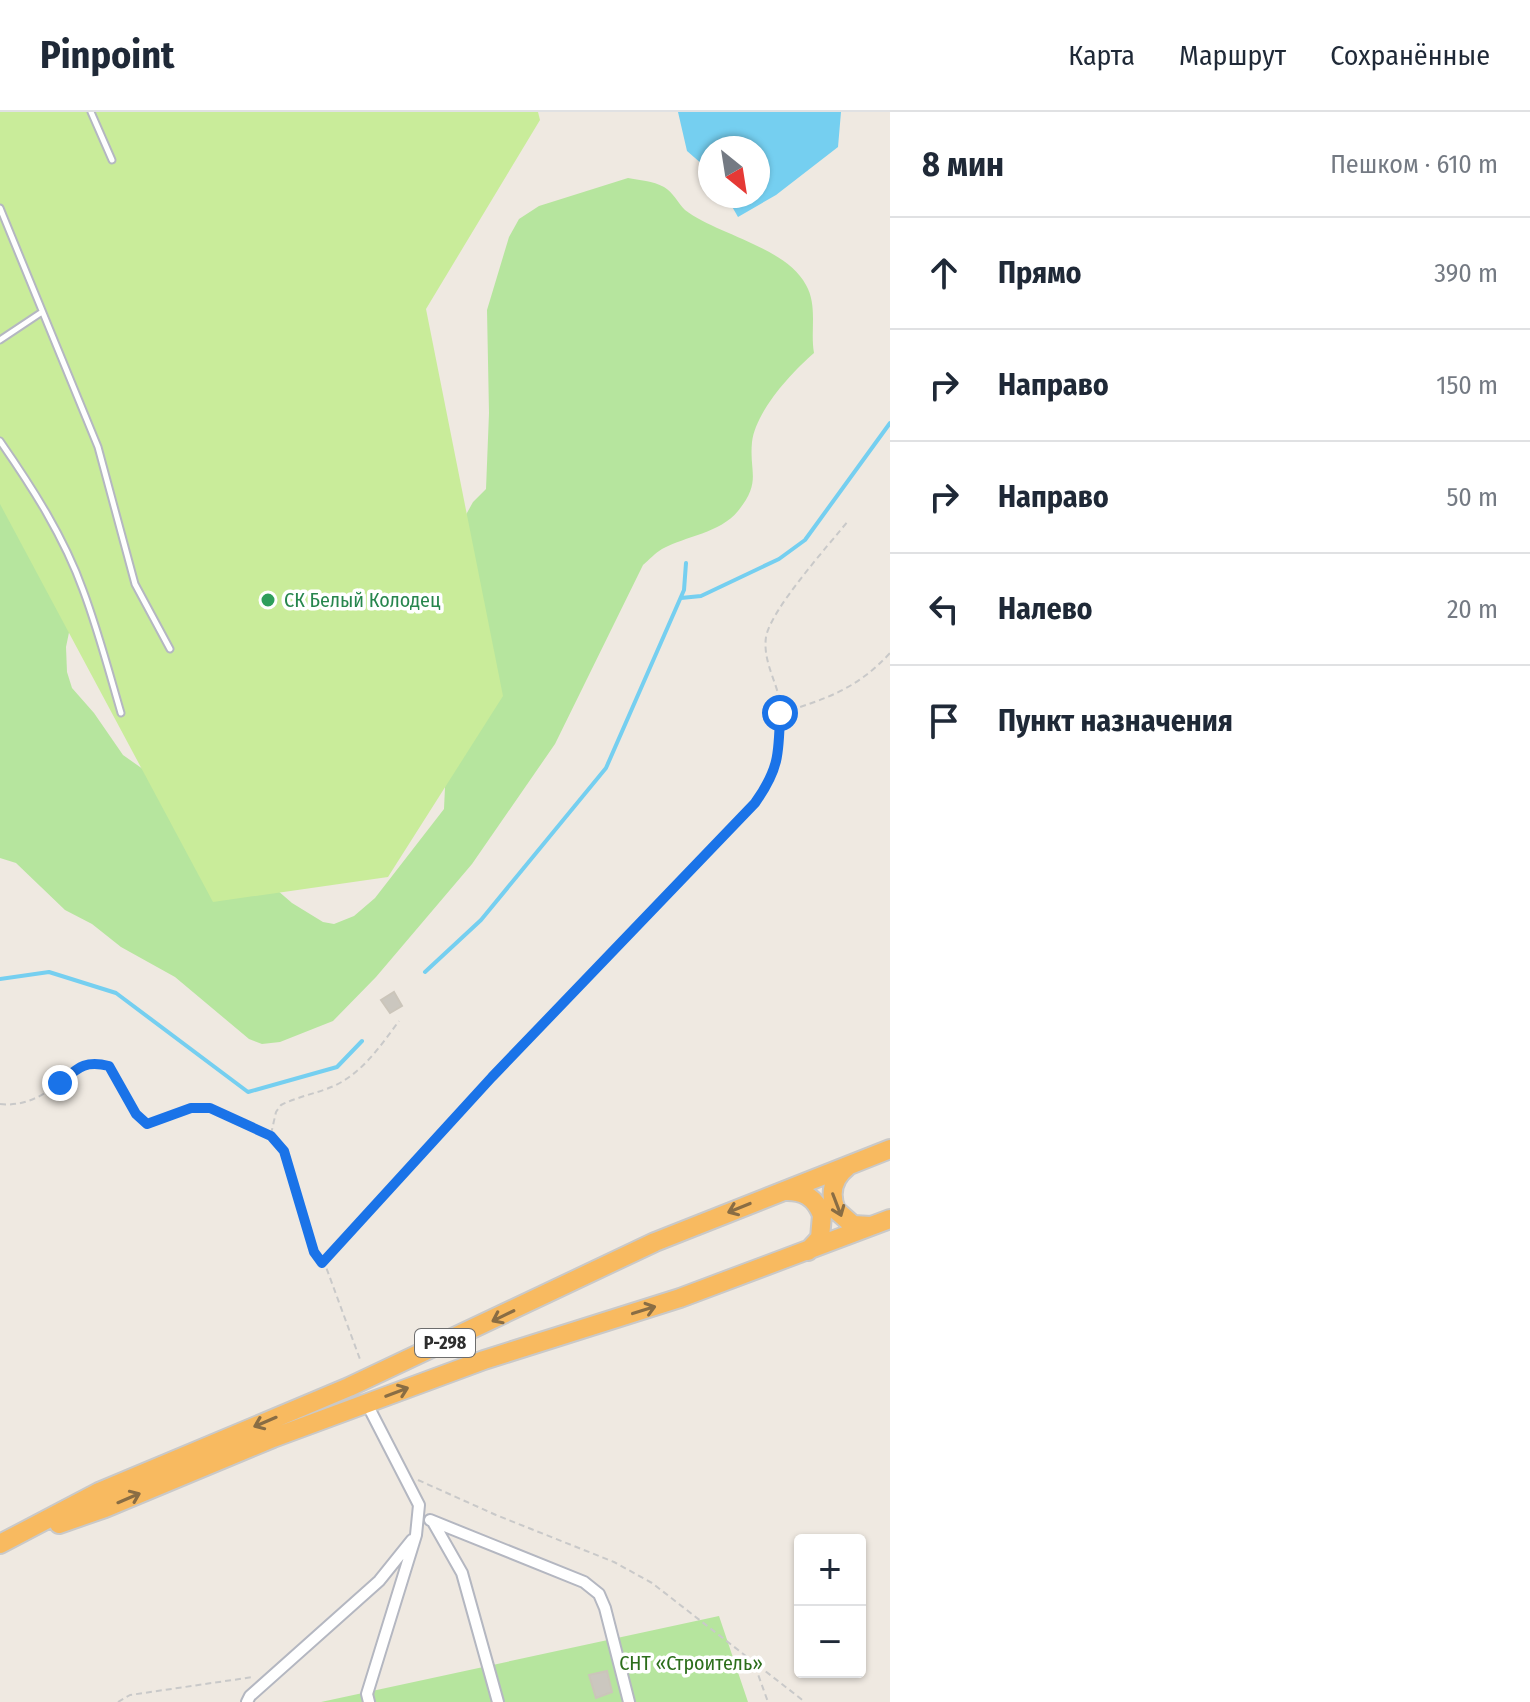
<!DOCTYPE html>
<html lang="ru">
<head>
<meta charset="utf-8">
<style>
  :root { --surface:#fff; --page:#f2f2f3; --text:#1f2937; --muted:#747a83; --line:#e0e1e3 }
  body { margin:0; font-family:"Fira Sans Condensed",sans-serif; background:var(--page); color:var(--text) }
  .controls { position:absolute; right:24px; bottom:24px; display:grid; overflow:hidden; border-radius:8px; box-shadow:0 2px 6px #0004 }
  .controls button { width:72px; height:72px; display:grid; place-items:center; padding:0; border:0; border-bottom:2px solid var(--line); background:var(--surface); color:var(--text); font:40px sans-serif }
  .compass { position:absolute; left:698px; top:24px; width:72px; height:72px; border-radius:50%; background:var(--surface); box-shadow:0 2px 6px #0004; rotate:150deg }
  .stop { position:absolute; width:24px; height:24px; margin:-18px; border:6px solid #1a73e8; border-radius:50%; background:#fff }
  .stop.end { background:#1a73e8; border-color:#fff; box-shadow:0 2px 8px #0008 }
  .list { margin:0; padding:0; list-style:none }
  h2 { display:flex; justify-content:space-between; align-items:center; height:104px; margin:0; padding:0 32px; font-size:34px }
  h2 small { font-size:26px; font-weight:400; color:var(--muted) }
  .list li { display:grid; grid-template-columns:52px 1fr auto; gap:24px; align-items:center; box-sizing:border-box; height:112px; padding:0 32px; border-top:2px solid var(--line) }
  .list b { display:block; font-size:30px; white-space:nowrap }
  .list em { font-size:26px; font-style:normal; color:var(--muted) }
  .icon { flex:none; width:44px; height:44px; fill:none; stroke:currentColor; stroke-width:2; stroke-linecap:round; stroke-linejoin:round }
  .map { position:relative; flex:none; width:890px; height:1590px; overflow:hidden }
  header { display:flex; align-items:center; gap:48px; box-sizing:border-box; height:112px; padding:0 40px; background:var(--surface); border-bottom:2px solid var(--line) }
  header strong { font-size:38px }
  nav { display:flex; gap:44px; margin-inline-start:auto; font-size:28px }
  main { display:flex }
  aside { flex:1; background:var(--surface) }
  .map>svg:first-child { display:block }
</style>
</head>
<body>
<header>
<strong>Pinpoint</strong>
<nav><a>Карта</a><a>Маршрут</a><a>Сохранённые</a></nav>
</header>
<main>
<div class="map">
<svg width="890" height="1590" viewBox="0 0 890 1590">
  <rect width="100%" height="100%" fill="#efe9e1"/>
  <!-- green -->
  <path fill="#b6e59e" d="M628 66C639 68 653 69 664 75 673 80 678 91 685 98 718 123 786 135 806 173 818 194 810 219 814 241 791 261 756 299 752 330 749 361 762 369 738 399 720 421 686 424 662 437 655 441 649 448 643 453L555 632 472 752 376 865 333 909 280 930 262 932 249 927 175 865 121 835 92 812 65 798 16 751 0 746V347L73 501 66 535 67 560 72 576 94 601 123 643 164 672 262 765 292 791 323 810 334 812 354 804 375 786 444 697 457 419 473 390 486 377 489 301 487 198 509 125 519 107 539 94Z
    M719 1504 748 1590H321Z"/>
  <!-- pitch -->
  <path fill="#c9ec9a" d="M0 0H538L540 8 426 197 503 584 388 765 213 790 0 392Z"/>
  <!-- water -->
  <path fill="#75cff0" d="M678 0H841L838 35 776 83 738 105 726 84H758V36H710V59L687 39Z"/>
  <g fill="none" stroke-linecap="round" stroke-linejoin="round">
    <!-- stream -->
    <path stroke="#75cff0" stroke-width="4" d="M681 486 701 484 779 447 805 428 890 311
      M425 860 481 808 606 656 684 478 686 451
      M0 867 49 860 116 881 248 980 337 955 362 929"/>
  </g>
  <!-- building -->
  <path fill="#cbc7bf" stroke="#cbc5ba" stroke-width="2" d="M394 880 402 894 390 901 381 888Z
    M607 1559 612 1580 596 1586 589 1563Z"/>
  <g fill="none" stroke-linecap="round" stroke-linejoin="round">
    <defs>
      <path id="service" d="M91 0 112 48
        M0 96 98 335 135 472 170 537
        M0 228 42 200
        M0 329C32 375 64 425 83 478 98 518 109 560 121 601"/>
      <path id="minor" d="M367 1292 419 1393 416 1423 367 1582 369 1590
        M430 1408 584 1470 599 1482 605 1496 629 1590
        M433 1410 462 1461 498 1590
        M247 1590 250 1584 379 1469 412 1428"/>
      <path id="trunk" d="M847 1055C833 1066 829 1081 836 1098L853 1113 871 1114
        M784 1079C803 1078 815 1085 822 1103L820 1126 808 1139
        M59 1412 105 1396 273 1326 484 1248 680 1186 890 1107
        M0 1432 99 1380 349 1275 655 1130 890 1037"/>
    </defs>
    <!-- service casing -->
    <use href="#service" stroke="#b4b7c1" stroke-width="9"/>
    <!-- minor casing -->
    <use href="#minor" stroke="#b4b7c1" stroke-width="14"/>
    <!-- trunk casing -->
    <use href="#trunk" stroke="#c9c9c9" stroke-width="22"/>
    <!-- path -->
    <path stroke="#c9c9c9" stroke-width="2" stroke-dasharray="6 4" stroke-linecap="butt" d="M781 601C826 587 857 577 890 541
      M0 992C24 995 45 983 64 968 72 962 79 953 90 951 96 950 102 952 109 954L136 1002 147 1012 191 996H210L271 1024 284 1039 314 1140 326 1155 361 1250
      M271 1022 276 1000 281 993C299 984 319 981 336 973 364 959 381 933 399 909
      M322 1151 492 965 755 691C777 660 787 623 779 585 774 565 763 547 766 525 771 497 828 434 848 409
      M418 1368 496 1403 614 1450 652 1471 805 1590
      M755 1554 768 1590
      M118 1590 130 1583 253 1565"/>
    <!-- service -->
    <use href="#service" stroke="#fff" stroke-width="5"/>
    <!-- minor -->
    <use href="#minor" stroke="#fff" stroke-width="10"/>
    <!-- trunk -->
    <use href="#trunk" stroke="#f8ba60" stroke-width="18"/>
  </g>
  <!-- one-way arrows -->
  <defs><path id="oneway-shaft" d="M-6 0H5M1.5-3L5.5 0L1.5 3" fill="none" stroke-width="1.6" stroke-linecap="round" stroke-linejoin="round" transform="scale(2)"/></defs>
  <g stroke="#896d44">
    <use href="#oneway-shaft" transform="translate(837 1093) rotate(69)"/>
    <use href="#oneway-shaft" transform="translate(739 1096) rotate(158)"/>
    <use href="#oneway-shaft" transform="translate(644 1198) rotate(-17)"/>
    <use href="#oneway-shaft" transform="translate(503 1204) rotate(154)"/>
    <use href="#oneway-shaft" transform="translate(397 1280) rotate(-21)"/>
    <use href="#oneway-shaft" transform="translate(265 1310) rotate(157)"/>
    <use href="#oneway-shaft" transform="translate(129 1386) rotate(-23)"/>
  </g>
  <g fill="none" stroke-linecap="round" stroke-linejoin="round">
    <!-- route -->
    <path stroke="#1a73e8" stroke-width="10" d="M60 971C78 956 84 948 109 954L136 1002 147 1012 191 996H210L271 1024 284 1039 314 1140 322 1151 492 965 755 691C779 657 779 642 780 601"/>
  </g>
  <!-- markers -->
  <circle fill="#2e9e5b" stroke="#fff" stroke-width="3" cx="268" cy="488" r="8"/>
  <g text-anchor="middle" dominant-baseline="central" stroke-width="7" stroke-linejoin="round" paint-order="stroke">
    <!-- shield labels -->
    <rect fill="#fff" stroke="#6d6d6d" stroke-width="2" x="415" y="1217" width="60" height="28" rx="6"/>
    <g font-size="18" font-weight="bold" fill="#2e2e2e">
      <text x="445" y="1231">Р-298</text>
    </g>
    <!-- leisure labels -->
    <g font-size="20" fill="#27864d" stroke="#fff" text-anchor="start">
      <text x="284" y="488">СК Белый Колодец</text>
    </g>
    <!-- park labels -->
    <g font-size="20" fill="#2c6e1b" stroke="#fff">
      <text x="691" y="1551">СНТ «Строитель»</text>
    </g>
  </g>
</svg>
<div class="controls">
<button>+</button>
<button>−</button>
</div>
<svg class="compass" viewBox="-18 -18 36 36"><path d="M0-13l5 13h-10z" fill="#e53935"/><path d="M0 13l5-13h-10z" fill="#747a83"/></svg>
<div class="stop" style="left:780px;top:601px"></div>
<div class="stop end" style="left:60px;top:971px"></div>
</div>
<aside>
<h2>8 мин<small>Пешком · 610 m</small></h2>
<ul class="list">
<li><svg class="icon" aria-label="ahead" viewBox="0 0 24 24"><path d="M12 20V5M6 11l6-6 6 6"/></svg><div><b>Прямо</b></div><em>390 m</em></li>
<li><svg class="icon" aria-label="right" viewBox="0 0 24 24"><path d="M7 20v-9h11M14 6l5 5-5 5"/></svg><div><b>Направо</b></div><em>150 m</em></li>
<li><svg class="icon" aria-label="right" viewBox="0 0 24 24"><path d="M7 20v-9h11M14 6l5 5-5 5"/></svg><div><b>Направо</b></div><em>50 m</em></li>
<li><svg class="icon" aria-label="left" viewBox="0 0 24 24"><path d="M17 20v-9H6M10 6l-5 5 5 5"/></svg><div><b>Налево</b></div><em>20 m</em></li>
<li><svg class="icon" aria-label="arrive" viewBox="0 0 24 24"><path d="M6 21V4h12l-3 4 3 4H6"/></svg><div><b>Пункт назначения</b></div></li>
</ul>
</aside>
</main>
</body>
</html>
